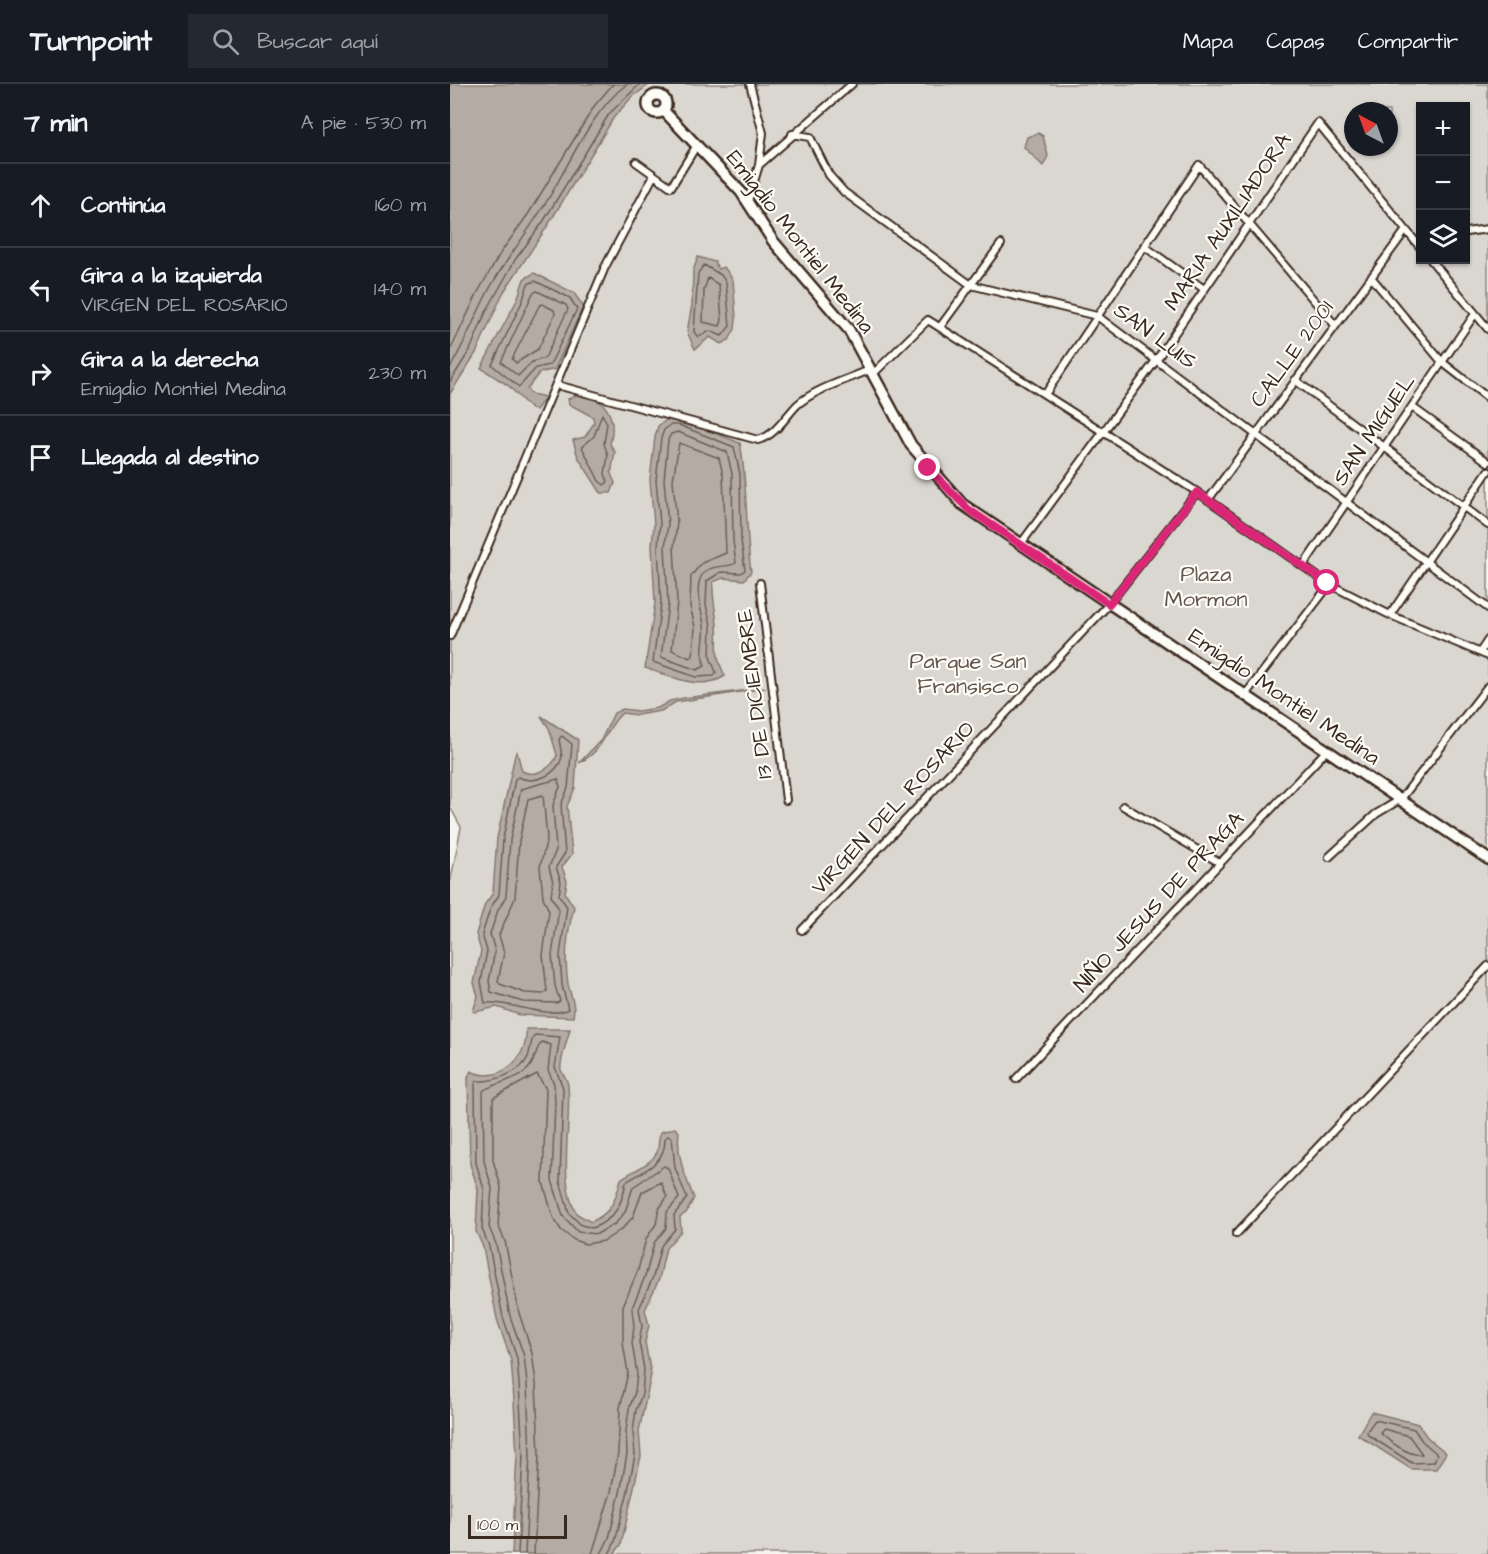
<!DOCTYPE html>
<html lang="es">
<head>
<meta charset="utf-8">
<style>
  :root { --surface:#171b24; --page:#242831; --text:#f1f3f6; --muted:#9ea1a6; --line:#363941 }
  body { margin:0; font-family:"Architects Daughter",sans-serif; background:var(--page); color:var(--text) }
  .controls { position:absolute; right:18px; top:18px; display:grid; overflow:hidden; border-radius:0px; box-shadow:0 2px 4px #0004 }
  .controls button { width:54px; height:54px; display:grid; place-items:center; padding:0; border:0; border-bottom:2px solid var(--line); background:var(--surface); color:var(--text); font:30px sans-serif }
  .compass { position:absolute; left:894px; top:18px; width:54px; height:54px; border-radius:50%; background:var(--surface); box-shadow:0 2px 4px #0004; rotate:319deg }
  .scale { position:absolute; left:18px; bottom:15px; width:99px; box-sizing:border-box; padding-left:6px; border:3px solid #3b2a1e; border-top:0; font-size:16px; line-height:21px; white-space:nowrap; color:#3b2a1e; -webkit-text-stroke:4px #fdfcf7; paint-order:stroke }
  .stop { position:absolute; width:18px; height:18px; margin:-14px; border:4px solid #db2777; border-radius:50%; background:#fff }
  .stop.end { background:#db2777; border-color:#fff; box-shadow:0 2px 6px #0008 }
  .list { margin:0; padding:0; list-style:none }
  h2 { display:flex; justify-content:space-between; align-items:center; height:78px; margin:0; padding:0 24px; font-size:26px }
  h2 small { font-size:20px; font-weight:400; color:var(--muted) }
  .list li { display:grid; grid-template-columns:39px 1fr auto; gap:18px; align-items:center; box-sizing:border-box; height:84px; padding:0 24px; border-top:2px solid var(--line) }
  .list b { display:block; font-size:22px; white-space:nowrap }
  .list p { margin:0; font-size:20px; white-space:nowrap; color:var(--muted) }
  .list em { font-size:20px; font-style:normal; color:var(--muted) }
  .icon { flex:none; width:33px; height:33px; fill:none; stroke:currentColor; stroke-width:2; stroke-linecap:round; stroke-linejoin:round }
  .map { position:relative; flex:none; width:1038px; height:1470px; overflow:hidden }
  header { display:flex; align-items:center; gap:36px; box-sizing:border-box; height:84px; padding:0 30px; background:var(--surface); border-bottom:2px solid var(--line) }
  header strong { font-size:28px }
  nav { display:flex; gap:33px; margin-inline-start:auto; font-size:21px }
  .search { width:420px; height:54px; background:var(--page); display:flex; align-items:center; gap:15px; box-sizing:border-box; padding:0 21px; border-radius:0px; color:var(--muted); font-size:22px }
  main { display:flex }
  aside { flex:1; background:var(--surface) }
  .map>svg:first-child { display:block }
</style>
</head>
<body>
<header>
<strong>Turnpoint</strong>
<div class="search"><svg class="icon" aria-label="search" viewBox="0 0 24 24"><circle cx="10" cy="10" r="6"/><path d="M15 15l6 6"/></svg>Buscar aquí</div>
<nav><a>Mapa</a><a>Capas</a><a>Compartir</a></nav>
</header>
<main>
<aside>
<h2>7 min<small>A pie · 530 m</small></h2>
<ul class="list">
<li><svg class="icon" aria-label="ahead" viewBox="0 0 24 24"><path d="M12 20V5M6 11l6-6 6 6"/></svg><div><b>Continúa</b></div><em>160 m</em></li>
<li><svg class="icon" aria-label="left" viewBox="0 0 24 24"><path d="M17 20v-9H6M10 6l-5 5 5 5"/></svg><div><b>Gira a la izquierda</b><p>VIRGEN DEL ROSARIO</p></div><em>140 m</em></li>
<li><svg class="icon" aria-label="right" viewBox="0 0 24 24"><path d="M7 20v-9h11M14 6l5 5-5 5"/></svg><div><b>Gira a la derecha</b><p>Emigdio Montiel Medina</p></div><em>230 m</em></li>
<li><svg class="icon" aria-label="arrive" viewBox="0 0 24 24"><path d="M6 21V4h12l-3 4 3 4H6"/></svg><div><b>Llegada al destino</b></div></li>
</ul>
</aside>
<div class="map">
<svg width="1038" height="1470" viewBox="0 0 1038 1470">
  <rect width="100%" height="100%" fill="#f5f4ee"/>
  <filter id="ink" filterUnits="userSpaceOnUse"><feTurbulence type="fractalNoise" baseFrequency=".0167" numOctaves="2"/><feDisplacementMap in="SourceGraphic" scale="12" xChannelSelector="R" yChannelSelector="G"/><feConvolveMatrix kernelMatrix="1 2 1 2 8 2 1 2 1" color-interpolation-filters="sRGB"/></filter>
  <g filter="url(#ink)">
    <!-- green -->
    <path fill="#dad6d0" stroke="#8a8077" stroke-width="1.5" fill-rule="evenodd" d="M138 0H1038V1470H0V800L11 743 0 723V172ZM970 22H1016V176H970ZM903 27H939V63H903Z"/>
    <!-- water -->
    <path fill="#b4aca4" stroke="#84786e" stroke-width="1.5" d="M0 0H200L181 14 164 33 98 141 53 209 26 269 0 310Z
      M588 49 593 52 598 72 593 82 574 63 577 53Z
      M248 173 265 178 268 185 274 183 283 196 286 235 285 245 279 256 271 260 260 253 245 265 237 248 242 221 243 187Z
      M84 189 124 209 133 222 105 285 89 289 77 305 81 310 96 313 86 326 81 325 59 302 31 284 67 216 74 195Z
      M128 310C157 313 167 334 160 360L165 368 161 390 165 399 161 409H151L128 373 123 356 135 353 144 339 143 333 119 320 118 315Z
      M218 335H229L290 359C298 401 295 445 301 488L294 496 273 494 263 498C262 515 266 526 267 541 269 566 263 567 275 592 250 608 221 592 195 584L205 519 202 462 204 440 200 396 205 353 208 342Z
      M316 604 226 618 211 627 187 631 172 629C153 647 156 665 129 679L151 656 164 629 173 625 188 627 208 624 220 617 234 614Z
      M91 632 128 656 125 704 117 722 122 770 112 783 117 797 115 809 124 823C117 848 114 875 118 900 120 912 126 919 123 933L70 931 47 923 25 928 23 927 28 912 24 899 31 867 26 850 35 820 43 809 47 754 65 671 67 668 72 687C85 694 103 684 107 671L99 644Z
      M76 945H120C118 954 109 978 111 986 113 992 118 995 118 1002 122 1038 107 1100 127 1130L141 1138C163 1128 165 1116 171 1095 183 1086 200 1082 207 1068 210 1061 207 1055 211 1048L225 1044 229 1048C226 1072 235 1092 244 1114L236 1129 230 1133 231 1147 216 1164 209 1195 195 1226 199 1241 195 1258 201 1291 189 1347 191 1372 171 1461 164 1470H62L67 1371 63 1301 61 1276 47 1235 33 1163 26 1147 28 1105 20 1080 18 993 21 987C48 1001 79 975 76 945Z
      M921 1328 968 1340 977 1353 996 1369 986 1385H961L908 1351Z"/>
    <g fill="none" stroke-linecap="round" stroke-linejoin="round">
      <!-- shore -->
      <path stroke="#6b5e54" stroke-width="1.5" d="M254 181 271 191 276 198 280 242 272 252 260 247 248 253 244 248 248 189Z
        M258 194 269 201 272 236 270 242 253 238 254 206Z
        M85 197 120 214 127 225 100 281 86 284 69 303 42 281 72 218 78 200Z
        M87 207 116 221 118 225 95 274 82 278 68 292 51 278 83 209Z
        M92 220 104 226 105 230 88 265 66 279 62 275 89 222Z
        M0 267 28 208 51 168 79 129 145 21 163 0
        M0 284C16 258 26 229 41 202 60 169 85 139 104 105 124 70 144 25 177 0
        M0 298 20 266 36 228 65 176 93 138 159 30 190 0
        M152 330 157 339 154 360 158 371 155 390 158 398 154 401 149 397 132 363 144 352Z
        M220 341H229L284 363 290 390 291 456 295 486 291 489 271 488 257 497 256 521 261 541 260 573 266 588 264 592 246 593 203 578 211 519 208 462 210 440 206 396 211 354 214 346Z
        M228 348 277 368 282 390 283 457 286 479C279 484 265 480 256 487 241 498 252 526 254 541 256 555 249 569 255 582L247 586 211 573 218 520 215 463 218 440 214 396 218 356 221 350Z
        M229 359 269 374 273 391 276 469 252 479 241 492 240 522 245 543 243 572 240 574 222 566 227 518 224 463 227 439 223 396Z
        M112 652 122 660 118 704 111 721 115 769 106 783 111 798 109 811 117 823 110 871 112 901 118 925C97 936 59 916 35 919L31 898 37 867 32 850 41 823 49 811 53 755 65 695 68 693C85 701 107 691 112 673L109 655Z
        M108 695 110 703 103 721 106 766 99 783 103 798 101 812 109 825 102 871 105 902 110 917 107 919 73 918 41 908 39 897 45 867 40 850 48 826 56 812 60 756 71 705Z
        M93 711 97 754 90 783 93 813 99 827 93 871 97 907 93 910 75 909 50 900 48 897 54 869 49 851 65 814 69 757 78 715Z
        M925 1336 964 1345 972 1357 987 1370 984 1378 962 1379 918 1351 917 1347Z
        M934 1345 959 1352 972 1370C960 1373 940 1358 930 1349Z
        M68 1470 73 1371 69 1300 67 1274 53 1233 39 1162 32 1145 34 1105 26 1079 25 1000 27 997C43 998 71 989 78 973 81 966 80 956 85 951L110 953 105 983 113 1004 110 1097 119 1129 131 1141 142 1144C165 1136 172 1120 176 1098 194 1087 216 1079 215 1054L218 1052 222 1054 225 1084 237 1114 224 1131 225 1145 211 1162 203 1193 189 1225 192 1242 189 1258 194 1285 192 1310 186 1326 183 1347 185 1371 177 1411 165 1458 159 1470
        M75 1470 80 1371 77 1299 74 1272 60 1232 46 1160 39 1143 42 1104 34 1077 33 1007C39 1001 64 997 76 987 86 979 84 966 92 958L101 961 98 986 104 1000 105 1019 102 1096 113 1132 128 1148 147 1150 166 1139 175 1128 183 1103 214 1082 218 1084 229 1114 217 1128 216 1144 204 1159 196 1190 182 1224 184 1243 182 1259 187 1290 185 1308 179 1325 176 1347 177 1370 170 1409 159 1454 151 1470
        M84 1470 89 1371 86 1299 82 1269 69 1229 55 1157 48 1141 51 1103 43 1076V1014L87 990 96 1005 93 1098 103 1133 111 1146 124 1156 135 1160 154 1157 172 1145 183 1133 192 1108 211 1098 217 1113 209 1125 206 1140 196 1155 188 1186 173 1222V1259L178 1289 170 1324 168 1369 161 1408 142 1470"/>
      <defs>
        <path id="street" d="M300 0 313 49 309 81
          M342 50 360 53 379 91 394 108 521 201 647 232 1038 524
          M186 78 221 103 247 61
          M298 117 309 81 402 0
          M1016 148 1038 145
          M694 162 754 205
          M981 176 1038 245
          M921 193 992 278 1038 314
          M490 243 551 160
          M423 290 478 236 747 408 877 499 940 531 1038 572
          M845 296 1038 441
          M107 301 308 356C325 352 336 332 347 321 366 304 398 296 421 285
          M596 309 749 81 885 241
          M962 323 1038 378
          M758 416 956 146
          M570 461 707 275 868 39 970 163
          M853 482 1025 230
          M310 499 336 716
          M940 531 1038 387
          M0 552 155 183 204 91
          M1030 568 1038 556
          M795 611 880 500
          M673 722 770 779
          M879 773 926 730 951 715 1038 602
          M352 846 659 520 747 408
          M566 995 877 666
          M786 1150 1038 882"/>
        <path id="primary" d="M198 20a9 9 0 1 1 18 0a9 9 0 1 1-18 0Z
          M214 27 291 108 323 157 399 246 461 361 512 420 1038 775"/>
      </defs>
      <!-- street casing -->
      <use href="#street" stroke="#3b2a1e" stroke-width="10"/>
      <!-- primary casing -->
      <use href="#primary" stroke="#3b2a1e" stroke-width="14"/>
      <!-- street -->
      <use href="#street" stroke="#fdfcf7" stroke-width="6"/>
      <!-- primary -->
      <use href="#primary" stroke="#fdfcf7" stroke-width="9"/>
    </g>
  </g>
  <g fill="none" stroke-linecap="round" stroke-linejoin="round" filter="url(#ink)">
    <!-- route -->
    <path stroke="#db2777" stroke-width="8" d="M478 384 518 425 659 520 747 408 877 499"/>
  </g>
  <g text-anchor="middle" dominant-baseline="central" stroke-width="4.5" stroke-linejoin="round" paint-order="stroke">
    <!-- street labels -->
    <g font-size="22" fill="#3b2a1e" stroke="#fdfcf7">
      <text transform="translate(778 138) rotate(-56)">MARIA AUXILIADORA</text>
      <text transform="translate(350 158) rotate(52)">Emigdio Montiel Medina</text>
      <text transform="translate(705 252) rotate(36)">SAN LUIS</text>
      <text transform="translate(842 270) rotate(-54)">CALLE 2001</text>
      <text transform="translate(924 346) rotate(-56)">SAN MIGUEL</text>
      <text transform="translate(305 610) rotate(-97)">13 DE DICIEMBRE</text>
      <text transform="translate(834 613) rotate(34)">Emigdio Montiel Medina</text>
      <text transform="translate(443 724) rotate(-47)">VIRGEN DEL ROSARIO</text>
      <text transform="translate(709 818) rotate(-47)">NIÑO JESUS DE PRAGA</text>
    </g>
    <!-- park labels -->
    <g font-size="22" fill="#63554a" stroke="#fdfcf7">
      <text x="756" y="490">Plaza<tspan x="756" dy="25">Mormon</tspan></text>
      <text x="518" y="577">Parque San<tspan x="518" dy="25">Fransisco</tspan></text>
    </g>
  </g>
</svg>
<div class="controls">
<button>+</button>
<button>−</button>
<button><svg class="icon" aria-label="layers" viewBox="0 0 24 24"><path d="M12 4l9 5-9 5-9-5zM3 14l9 5 9-5"/></svg></button>
</div>
<svg class="compass" viewBox="-18 -18 36 36"><path d="M0-13l5 13h-10z" fill="#e53935"/><path d="M0 13l5-13h-10z" fill="#9ea1a6"/></svg>
<div class="scale">100 m</div>
<div class="stop" style="left:877px;top:499px"></div>
<div class="stop end" style="left:478px;top:384px"></div>
</div>
</main>
</body>
</html>
